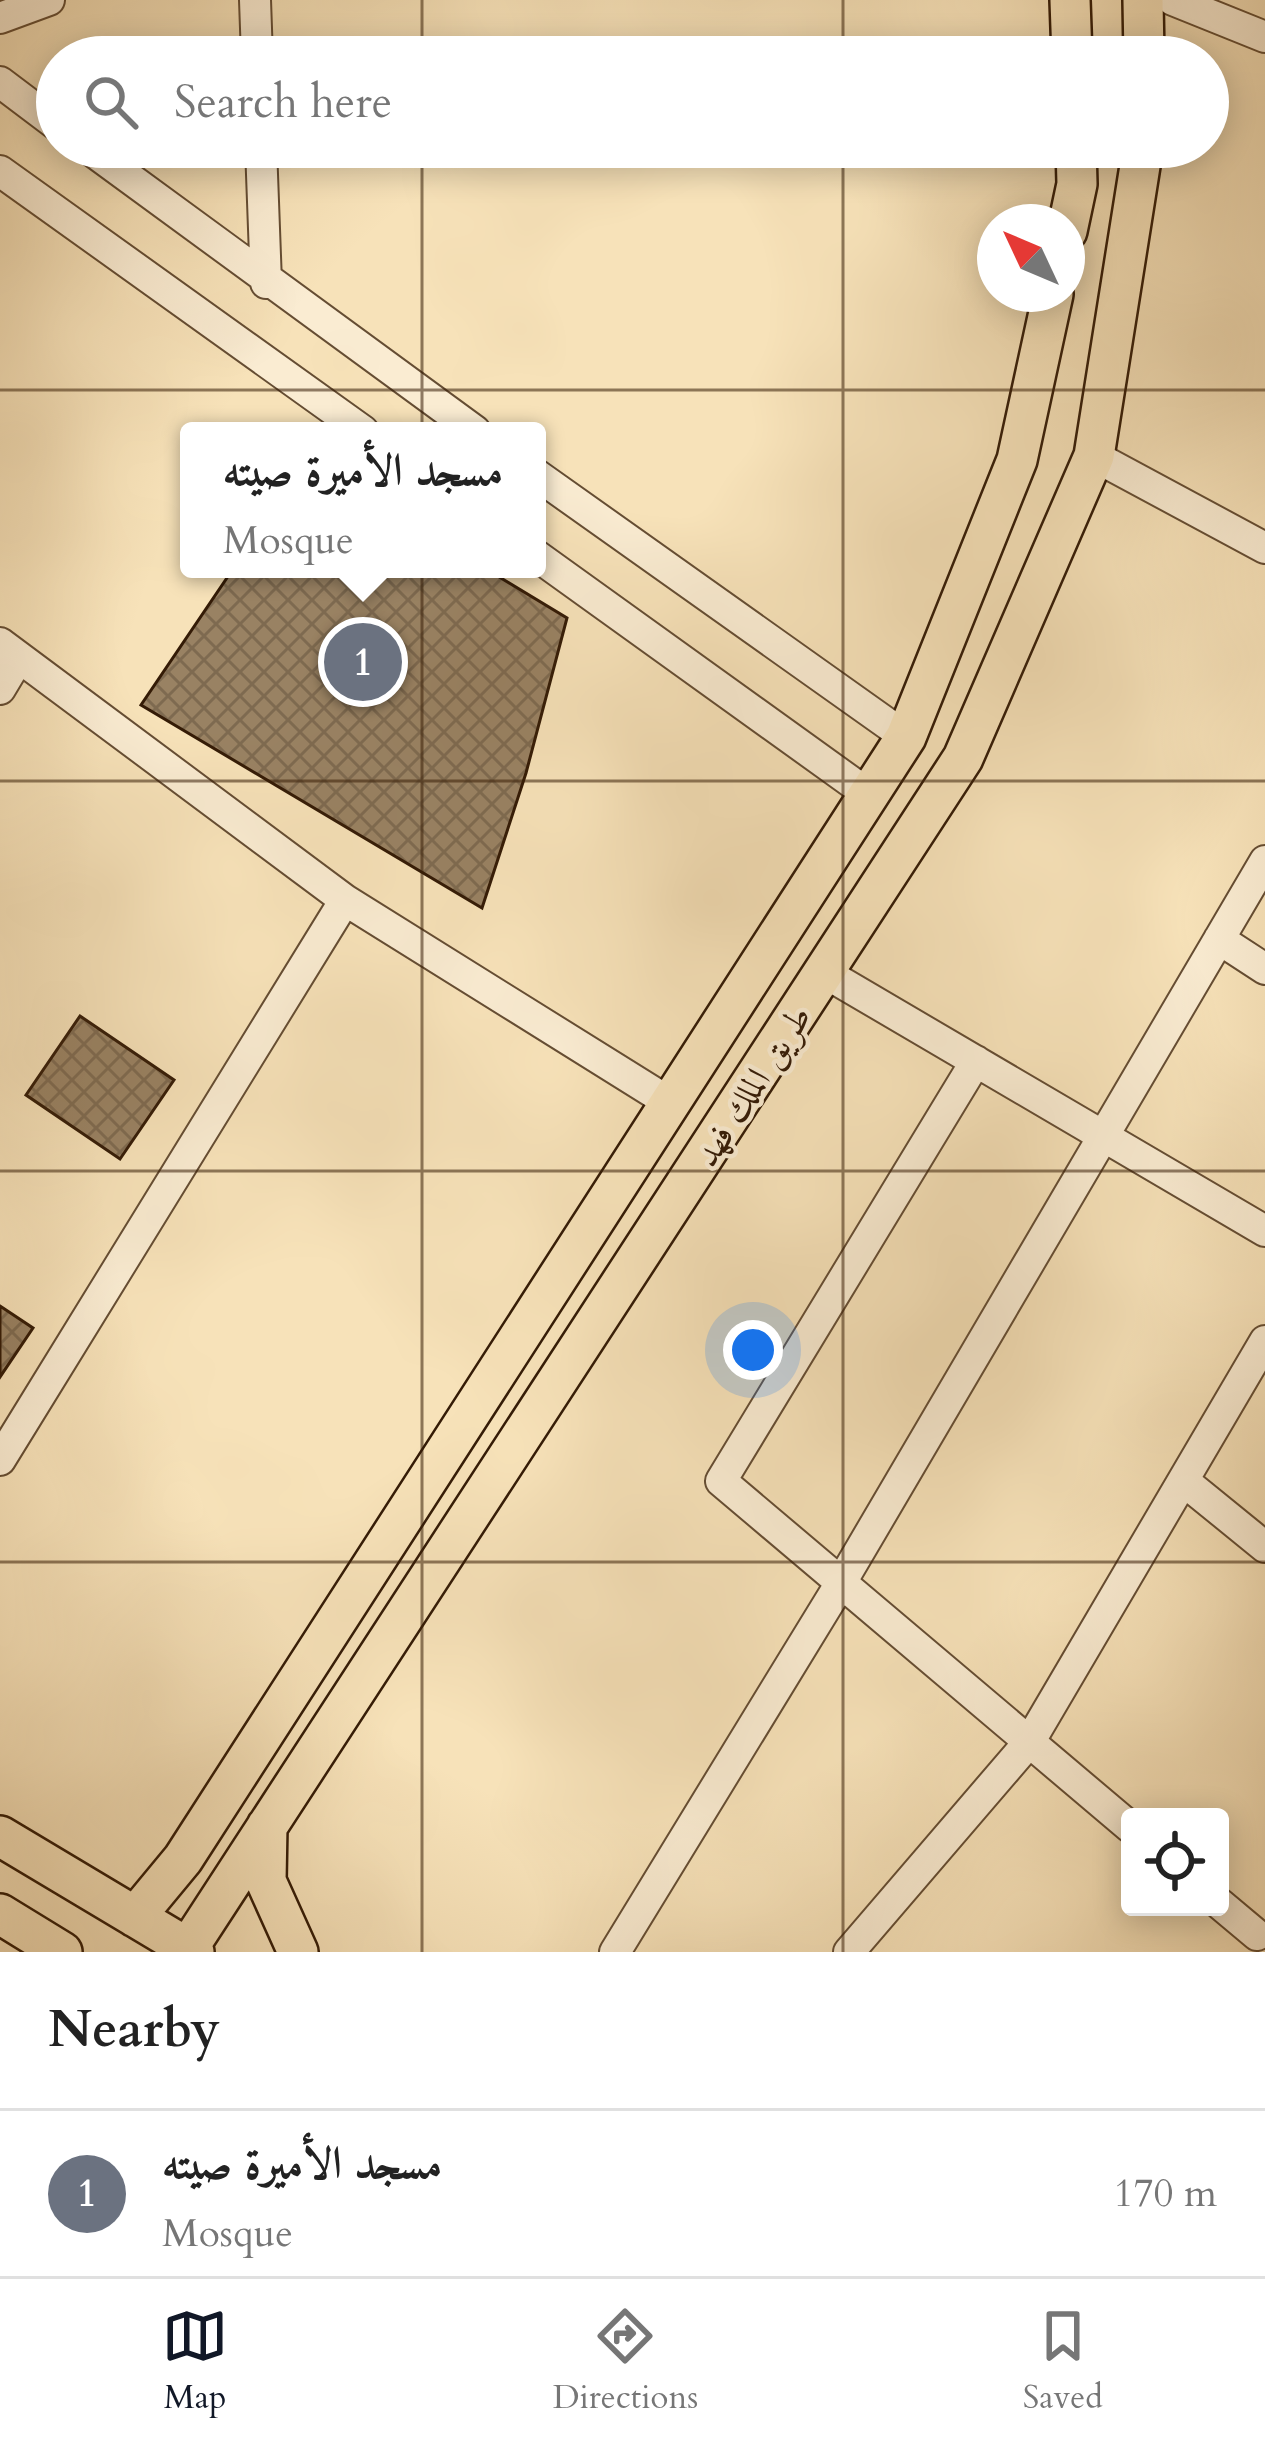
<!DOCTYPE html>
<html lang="en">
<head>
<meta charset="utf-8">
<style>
  :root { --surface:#fff; --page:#f6f6f6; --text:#222; --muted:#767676; --line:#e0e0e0; --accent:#111827 }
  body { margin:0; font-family:Cardo,Amiri,serif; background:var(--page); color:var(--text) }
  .controls { position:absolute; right:36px; bottom:36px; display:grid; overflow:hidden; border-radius:12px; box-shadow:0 6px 30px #0003 }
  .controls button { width:108px; height:108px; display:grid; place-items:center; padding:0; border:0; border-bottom:3px solid var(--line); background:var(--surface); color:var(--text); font:60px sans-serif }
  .compass { position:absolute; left:977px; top:204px; width:108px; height:108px; border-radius:50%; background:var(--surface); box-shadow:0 6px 30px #0003; rotate:314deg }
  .you { position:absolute; left:753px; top:1350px; width:42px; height:42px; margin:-30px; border:9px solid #fff; border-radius:50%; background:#1a73e8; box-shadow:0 0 0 18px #1a73e833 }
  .badge { display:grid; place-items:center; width:78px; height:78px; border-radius:50%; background:var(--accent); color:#fff; font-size:39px; font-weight:700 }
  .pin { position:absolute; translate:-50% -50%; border:6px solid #fff; box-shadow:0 3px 12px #0006 }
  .popup { position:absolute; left:180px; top:422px; width:366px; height:156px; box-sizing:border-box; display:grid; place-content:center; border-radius:12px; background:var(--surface); filter:drop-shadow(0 3px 9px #0005); font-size:39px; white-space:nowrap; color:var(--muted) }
  .popup b { font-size:45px; color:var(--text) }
  .popup::after { content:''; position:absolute; left:50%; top:100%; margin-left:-24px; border:24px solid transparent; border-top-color:var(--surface) }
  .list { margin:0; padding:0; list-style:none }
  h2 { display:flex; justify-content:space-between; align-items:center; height:156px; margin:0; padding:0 48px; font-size:51px }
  h2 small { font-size:39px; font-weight:400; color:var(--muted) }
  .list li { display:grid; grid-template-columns:78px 1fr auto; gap:36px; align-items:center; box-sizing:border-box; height:168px; padding:0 48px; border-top:3px solid var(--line) }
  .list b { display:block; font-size:45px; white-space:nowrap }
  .list p { margin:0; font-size:39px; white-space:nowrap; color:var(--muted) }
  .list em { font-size:39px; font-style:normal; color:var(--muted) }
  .icon { flex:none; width:66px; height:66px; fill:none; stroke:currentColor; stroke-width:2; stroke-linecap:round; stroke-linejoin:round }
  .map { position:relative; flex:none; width:1265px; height:1952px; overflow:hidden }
  .search { position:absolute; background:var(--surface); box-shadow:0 6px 30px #0003; left:36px; right:36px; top:36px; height:132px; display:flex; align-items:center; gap:30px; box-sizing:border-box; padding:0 42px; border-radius:66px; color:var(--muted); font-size:45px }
  .sheet { height:324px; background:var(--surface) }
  nav { display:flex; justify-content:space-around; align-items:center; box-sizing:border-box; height:168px; border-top:3px solid var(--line); background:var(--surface); font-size:33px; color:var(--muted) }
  nav a { display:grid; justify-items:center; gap:6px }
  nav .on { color:var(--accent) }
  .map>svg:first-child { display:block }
</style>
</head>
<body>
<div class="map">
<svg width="1265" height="1952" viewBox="0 0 1265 1952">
  <defs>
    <pattern id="building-cross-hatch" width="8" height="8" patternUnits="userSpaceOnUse" patternTransform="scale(3)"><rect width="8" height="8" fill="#998263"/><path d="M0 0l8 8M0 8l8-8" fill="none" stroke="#7e6a50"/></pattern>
  </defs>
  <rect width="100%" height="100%" fill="#f7e2b9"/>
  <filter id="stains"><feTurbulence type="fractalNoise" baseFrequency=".00167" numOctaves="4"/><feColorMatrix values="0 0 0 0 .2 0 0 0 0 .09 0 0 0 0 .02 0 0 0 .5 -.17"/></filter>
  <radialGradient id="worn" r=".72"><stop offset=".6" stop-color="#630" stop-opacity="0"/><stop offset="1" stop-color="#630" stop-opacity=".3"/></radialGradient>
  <!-- building -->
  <path fill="url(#building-cross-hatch)" stroke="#341b06" stroke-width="3" d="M233 569H486L567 618 526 773 482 908 141 705Z
    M80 1016 174 1080 120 1159 26 1095Z
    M0 1306 33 1328 0 1377Z"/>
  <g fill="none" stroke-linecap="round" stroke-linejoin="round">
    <defs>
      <path id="minor" d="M255 0 257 57
        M1173 0 1265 37
        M0 18 49 0
        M0 82 57 125
        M87 147 475 431
        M261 147 266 283
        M0 171 363 431
        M1094 456 1265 548
        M537 475 906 737
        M537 556 868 794
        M0 643 345 900 672 1104
        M0 689 18 659
        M1219 939 1265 969
        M827 974 1265 1231
        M976 1061 721 1481 1130 1827
        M0 1460 345 900
        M1185 1482 1265 1547
        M1220 1904 1257 1935
        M615 1952 839 1586 1265 861
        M849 1952 1030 1741 1265 1341"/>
      <path id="major" d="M1070 0 1072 57
        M1143 0 1144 57
        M1067 231 1077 184 1076 147
        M267 1826 266 1881 298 1952
        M0 1836 194 1952
        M0 1914 62 1952
        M135 1917 183 1859 906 737 1017 460 1053 294
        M188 1948 963 758 1094 456 1143 147"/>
    </defs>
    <!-- minor casing -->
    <use href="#minor" stroke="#654d33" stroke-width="34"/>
    <!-- major casing -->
    <use href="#major" stroke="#341b06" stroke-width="44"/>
    <!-- minor -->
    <use href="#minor" stroke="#faecd2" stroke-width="30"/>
    <!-- major -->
    <use href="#major" stroke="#f7e2b9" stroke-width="39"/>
  </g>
  <!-- grid -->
  <path fill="none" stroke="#341b06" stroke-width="3" stroke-opacity="0.55" d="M422 0V57M843 0V57M422 147V1952M843 147V1952M0 390H1265M0 781H1265M0 1171H1265M0 1562H1265"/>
  <g text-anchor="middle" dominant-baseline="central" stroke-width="9" stroke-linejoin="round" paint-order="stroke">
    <!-- street labels -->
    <g font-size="36" fill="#341b06" stroke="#faecd2">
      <text transform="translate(753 1086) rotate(-57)">طريق الملك فهد</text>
    </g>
  </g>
  <rect width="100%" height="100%" filter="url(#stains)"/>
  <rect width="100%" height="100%" fill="url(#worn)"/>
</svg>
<div class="controls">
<button><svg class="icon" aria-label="locate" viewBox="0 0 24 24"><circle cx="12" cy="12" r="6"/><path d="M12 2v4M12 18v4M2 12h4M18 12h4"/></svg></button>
</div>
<svg class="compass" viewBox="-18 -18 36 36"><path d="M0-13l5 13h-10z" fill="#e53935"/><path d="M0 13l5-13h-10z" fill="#767676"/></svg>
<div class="you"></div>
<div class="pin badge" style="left:363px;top:662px;background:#6b7280">1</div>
<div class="popup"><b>مسجد الأميرة صيته</b>Mosque</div>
<div class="search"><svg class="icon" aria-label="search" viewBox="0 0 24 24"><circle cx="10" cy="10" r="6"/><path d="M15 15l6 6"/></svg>Search here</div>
</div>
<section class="sheet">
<h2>Nearby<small></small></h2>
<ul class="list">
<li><span class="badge" style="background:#6b7280">1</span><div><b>مسجد الأميرة صيته</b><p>Mosque</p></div><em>170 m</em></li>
</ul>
</section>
<nav>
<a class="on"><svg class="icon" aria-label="map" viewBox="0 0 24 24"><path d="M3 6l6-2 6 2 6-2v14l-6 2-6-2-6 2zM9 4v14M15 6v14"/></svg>Map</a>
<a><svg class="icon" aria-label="directions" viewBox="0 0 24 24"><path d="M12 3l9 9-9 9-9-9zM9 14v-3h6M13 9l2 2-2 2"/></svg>Directions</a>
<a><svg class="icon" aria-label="saved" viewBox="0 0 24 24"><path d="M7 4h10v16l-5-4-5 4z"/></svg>Saved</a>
</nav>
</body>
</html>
